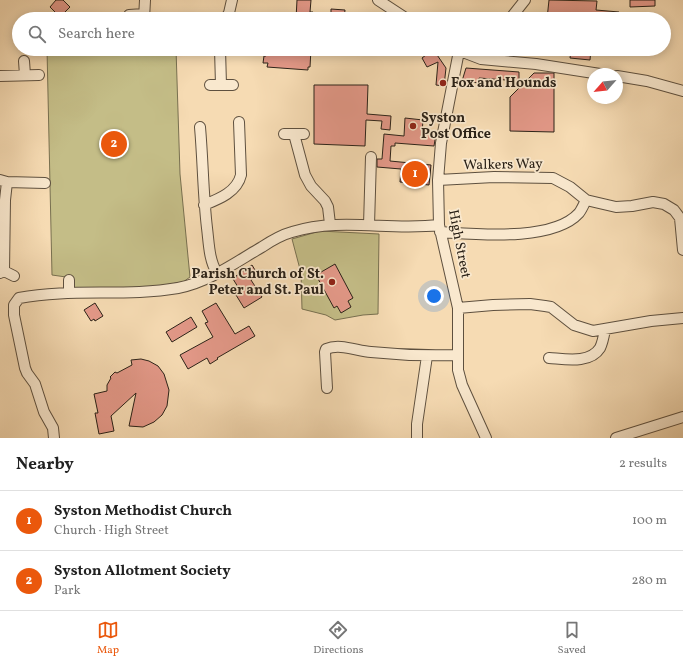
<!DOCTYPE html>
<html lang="en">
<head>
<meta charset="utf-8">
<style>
  :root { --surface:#fff; --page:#f2f2f2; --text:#222; --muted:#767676; --line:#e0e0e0; --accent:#ea580c }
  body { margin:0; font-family:Vollkorn,serif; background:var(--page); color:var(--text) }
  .compass { position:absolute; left:587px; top:68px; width:36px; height:36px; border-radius:50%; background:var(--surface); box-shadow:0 2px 10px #0003; rotate:243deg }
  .you { position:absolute; left:434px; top:296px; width:14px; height:14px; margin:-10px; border:3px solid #fff; border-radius:50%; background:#1a73e8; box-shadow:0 0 0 6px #1a73e833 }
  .badge { display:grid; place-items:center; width:26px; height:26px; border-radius:50%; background:var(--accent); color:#fff; font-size:13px; font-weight:700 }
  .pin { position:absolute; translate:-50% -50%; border:2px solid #fff; box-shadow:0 1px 4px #0006 }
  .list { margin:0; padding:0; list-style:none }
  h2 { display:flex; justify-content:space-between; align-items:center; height:52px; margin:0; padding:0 16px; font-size:17px }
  h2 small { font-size:13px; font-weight:400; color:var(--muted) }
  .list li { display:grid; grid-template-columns:26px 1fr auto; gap:12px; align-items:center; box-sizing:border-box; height:60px; padding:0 16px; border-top:1px solid var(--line) }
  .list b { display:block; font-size:15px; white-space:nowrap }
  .list p { margin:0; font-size:13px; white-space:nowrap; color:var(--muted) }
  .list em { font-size:13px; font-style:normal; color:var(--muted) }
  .icon { flex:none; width:22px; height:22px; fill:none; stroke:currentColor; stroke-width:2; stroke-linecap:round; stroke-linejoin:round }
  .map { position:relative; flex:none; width:683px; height:438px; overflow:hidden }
  .search { position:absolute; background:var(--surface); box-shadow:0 2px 10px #0003; left:12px; right:12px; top:12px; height:44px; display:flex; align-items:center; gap:10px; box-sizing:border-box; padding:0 14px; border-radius:22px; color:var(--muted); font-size:15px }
  .sheet { height:172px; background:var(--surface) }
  nav { display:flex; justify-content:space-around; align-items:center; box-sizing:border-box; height:56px; border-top:1px solid var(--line); background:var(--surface); font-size:11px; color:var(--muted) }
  nav a { display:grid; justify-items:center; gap:2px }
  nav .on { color:var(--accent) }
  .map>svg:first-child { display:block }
</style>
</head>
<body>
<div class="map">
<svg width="683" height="438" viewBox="0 0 683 438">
  <rect width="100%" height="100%" fill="#f6dbb3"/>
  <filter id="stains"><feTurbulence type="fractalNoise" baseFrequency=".005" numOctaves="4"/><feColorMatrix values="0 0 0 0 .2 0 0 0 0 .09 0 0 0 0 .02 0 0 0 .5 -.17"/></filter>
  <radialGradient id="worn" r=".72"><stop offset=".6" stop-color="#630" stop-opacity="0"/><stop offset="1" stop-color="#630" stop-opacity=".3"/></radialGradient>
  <!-- green -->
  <path fill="#c4bd87" stroke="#787050" d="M47 49H176L180 174 190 277 183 282 151 287 116 288H74L73 278 52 275Z
    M320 231 379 234 378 314 363 315 335 320 326 315 302 309 301 273 292 239Z"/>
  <!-- building -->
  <path fill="#e49989" stroke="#2b2218" d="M56 0H63L70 7 60 17 50 7Z
    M297 0H311L310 12H313V19H296Z
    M549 0 597 1 596 10 619 12V19H547Z
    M630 0H655V6L630 7Z
    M331 9 345 10 344 19H331Z
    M266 49H311L310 67H308V70L267 67 268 63H263L264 56H266Z
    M420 49H433L446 68 444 86 436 85 438 62 427 67 422 58 426 55Z
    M591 49 590 60 570 58 571 50Z
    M466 68 519 72V81L479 78V83L462 81Z
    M534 73H554V132L510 131V97Z
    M314 85H368L367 114 391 116 390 130 381 129 382 121 366 120 365 146 314 144Z
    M405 118 423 120 422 133 436 134 434 146 395 143V146H391L390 161 431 165 429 185 400 182 401 169 377 167V159H382L384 134 404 136Z
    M335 264 353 298 348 301 351 307 341 313 337 306 334 308 316 275Z
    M252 265 258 275 251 280 262 297 244 308 236 295 239 293 236 288 238 287 233 279 237 277 236 276Z
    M95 303 103 316 95 321 94 319 91 321 84 310Z
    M216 303 235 334 249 326 255 336 217 358 218 359 210 364 207 358 188 369 180 355 213 337 205 323 208 322 202 311Z
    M191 317 197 327 172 342 166 332Z
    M141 359 149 361 158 366 164 374 169 390 167 406 162 415 154 422 143 427 129 426 136 393 111 416 114 431 99 434 95 413H98L94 394 107 391V385L111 378 110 377 115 372 117 373 132 365 131 360Z"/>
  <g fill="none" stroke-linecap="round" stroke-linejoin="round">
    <defs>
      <path id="minor" d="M378 0 407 19
        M129 15 144 14
        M144 19 145 0
        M225 19 229 13 232 0
        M510 19 525 0
        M220 49 221 85
        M455 49 481 59 536 64 600 74
        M459 51 441 143 438 180 439 225 458 308V370L462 385 486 438
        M24 61 25 75
        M0 76 39 75
        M617 76 647 81 683 91
        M210 85H233
        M200 127C203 161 203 194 207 228 209 244 209 260 217 273
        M284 134H304
        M294 134 305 175 311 186 325 201 328 207 330 224
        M0 180 7 182 45 183
        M438 180 494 177 553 178 570 187 586 200
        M204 205C219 199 237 192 241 175L239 122
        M369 225 371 157
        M440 232C476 234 553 242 579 213 582 209 584 204 586 200L616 207 632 206 653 202 664 204 674 210 680 218 683 250
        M4 271 5 200 7 182
        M0 273 4 271 14 276
        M69 280V293
        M458 308 493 305 530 304 545 306 551 307 574 325 593 331 651 321 683 318
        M549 358C565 359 590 364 600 348 603 342 604 335 605 329
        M327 388 325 352 326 349C340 343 357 351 371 352 400 355 428 356 457 355
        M54 438 53 428 44 412 35 384 27 373 25 368 14 315V305L19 298C71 288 126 297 178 288 209 282 236 262 262 247 271 241 281 235 292 232 341 217 389 231 439 225
        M417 438V424L427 356
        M616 438 683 417"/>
    </defs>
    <!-- minor casing -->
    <use href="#minor" stroke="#5e503f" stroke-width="12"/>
    <!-- minor -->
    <use href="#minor" stroke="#f9e8ce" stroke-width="10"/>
  </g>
  <!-- markers -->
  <g fill="#8f2418" stroke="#f9e8ce" stroke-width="1.5">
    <circle cx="443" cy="83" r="4"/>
    <circle cx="413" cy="126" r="4"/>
    <circle cx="332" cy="282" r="4"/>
  </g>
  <g text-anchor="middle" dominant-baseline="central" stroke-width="3.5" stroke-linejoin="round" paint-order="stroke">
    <!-- poi labels -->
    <g font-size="14" font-weight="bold" fill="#2b2218" stroke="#f9e8ce" text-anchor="start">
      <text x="451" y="83">Fox and Hounds</text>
      <text x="421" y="118">Syston<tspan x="421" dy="16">Post Office</tspan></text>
      <text x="324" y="274" text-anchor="end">Parish Church of St.<tspan x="324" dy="16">Peter and St. Paul</tspan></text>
    </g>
    <!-- street labels -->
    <g font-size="14" fill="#2b2218" stroke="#f9e8ce">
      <text transform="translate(503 165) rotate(-1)">Walkers Way</text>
      <text transform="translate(459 244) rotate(79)">High Street</text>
    </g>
  </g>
  <rect width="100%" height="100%" filter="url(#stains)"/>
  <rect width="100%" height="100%" fill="url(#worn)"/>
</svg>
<svg class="compass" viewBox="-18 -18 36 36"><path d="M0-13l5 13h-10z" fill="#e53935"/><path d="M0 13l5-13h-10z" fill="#767676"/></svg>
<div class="you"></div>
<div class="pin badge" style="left:415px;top:174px">1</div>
<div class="pin badge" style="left:114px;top:144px">2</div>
<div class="search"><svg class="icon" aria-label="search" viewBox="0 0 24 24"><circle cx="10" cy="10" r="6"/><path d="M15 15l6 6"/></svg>Search here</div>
</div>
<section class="sheet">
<h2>Nearby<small>2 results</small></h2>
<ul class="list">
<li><span class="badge">1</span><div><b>Syston Methodist Church</b><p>Church · High Street</p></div><em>100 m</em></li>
<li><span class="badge">2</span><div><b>Syston Allotment Society</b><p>Park</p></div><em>280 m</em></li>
</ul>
</section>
<nav>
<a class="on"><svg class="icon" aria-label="map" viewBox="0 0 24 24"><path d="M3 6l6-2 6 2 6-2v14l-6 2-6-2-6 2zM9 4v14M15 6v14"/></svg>Map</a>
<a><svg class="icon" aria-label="directions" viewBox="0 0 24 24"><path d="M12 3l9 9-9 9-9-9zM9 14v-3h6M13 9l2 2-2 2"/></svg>Directions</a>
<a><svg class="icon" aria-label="saved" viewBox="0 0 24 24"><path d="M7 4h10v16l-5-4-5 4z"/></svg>Saved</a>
</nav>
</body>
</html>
